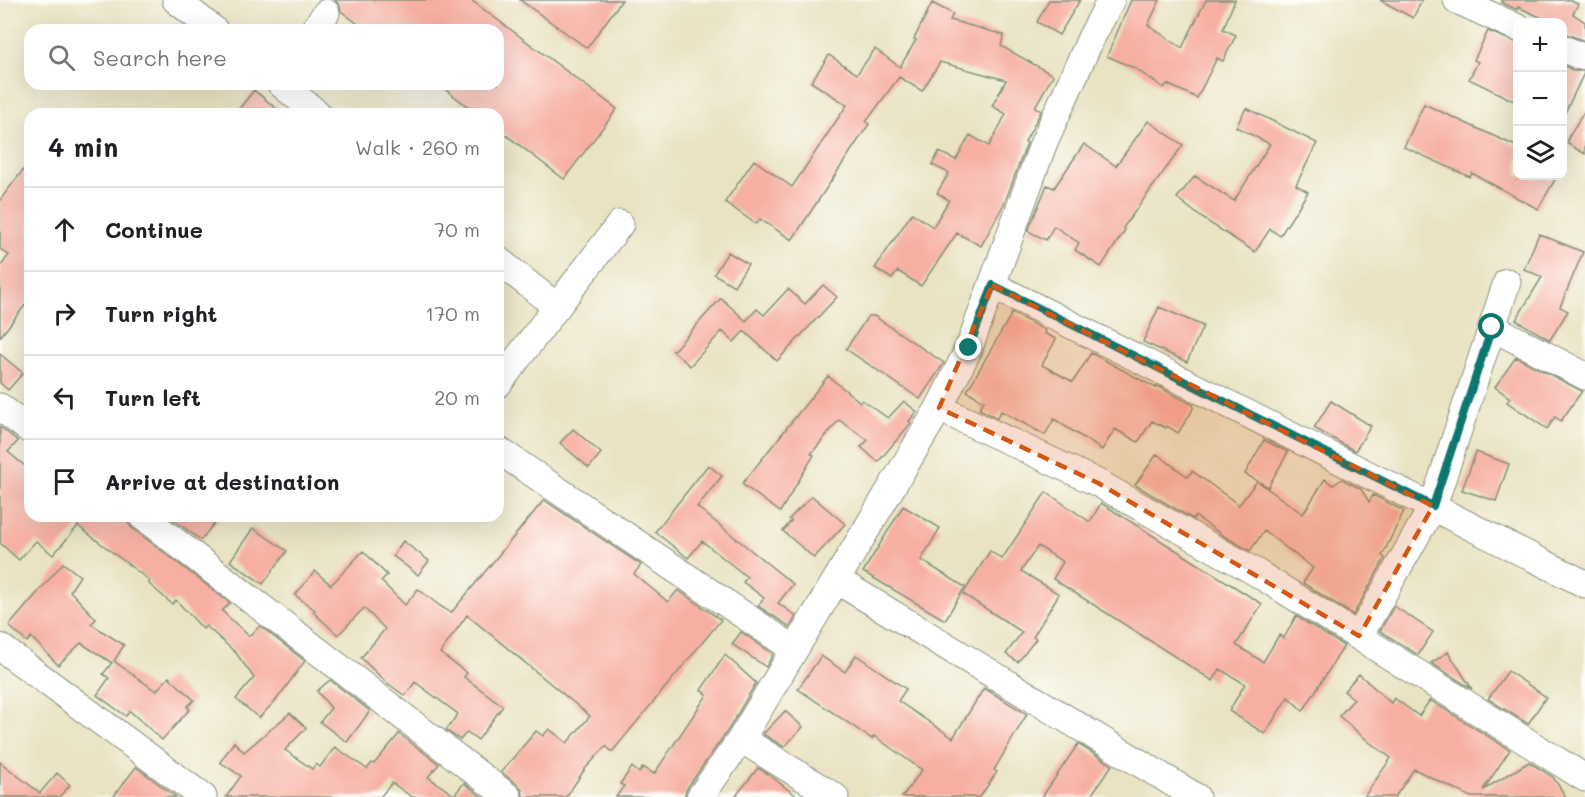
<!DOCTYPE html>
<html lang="en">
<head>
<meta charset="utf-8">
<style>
  :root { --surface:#fff; --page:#f6f6f6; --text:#202124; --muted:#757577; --line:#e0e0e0 }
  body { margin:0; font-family:Mali,sans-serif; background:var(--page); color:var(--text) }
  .controls { position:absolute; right:18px; top:18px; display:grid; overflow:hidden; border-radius:12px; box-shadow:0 6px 24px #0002 }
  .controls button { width:54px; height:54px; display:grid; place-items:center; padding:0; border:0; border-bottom:2px solid var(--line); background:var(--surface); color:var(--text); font:30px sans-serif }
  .stop { position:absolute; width:18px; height:18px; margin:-14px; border:4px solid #0f766e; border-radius:50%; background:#fff }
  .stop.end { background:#0f766e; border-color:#fff; box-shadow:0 2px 6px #0008 }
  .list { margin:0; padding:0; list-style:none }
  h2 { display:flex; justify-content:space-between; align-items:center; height:78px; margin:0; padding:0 24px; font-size:26px }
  h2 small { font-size:20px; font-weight:400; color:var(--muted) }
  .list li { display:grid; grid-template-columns:39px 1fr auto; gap:18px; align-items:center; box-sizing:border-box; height:84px; padding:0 24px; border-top:2px solid var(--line) }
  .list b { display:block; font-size:22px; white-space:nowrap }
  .list em { font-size:20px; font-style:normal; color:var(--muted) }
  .icon { flex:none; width:33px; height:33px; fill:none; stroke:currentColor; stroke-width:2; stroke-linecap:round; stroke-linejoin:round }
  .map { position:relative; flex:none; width:1585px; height:797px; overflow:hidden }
  .search { position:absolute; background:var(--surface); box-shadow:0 6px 24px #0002; left:24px; top:24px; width:480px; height:66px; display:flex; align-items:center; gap:15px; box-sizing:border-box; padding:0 21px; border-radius:18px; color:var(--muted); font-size:22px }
  .panel { position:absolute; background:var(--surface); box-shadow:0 6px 24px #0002; left:24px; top:108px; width:480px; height:414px; border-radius:18px }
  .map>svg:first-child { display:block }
</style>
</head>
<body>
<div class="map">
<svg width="1585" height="797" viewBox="0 0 1585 797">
  <rect width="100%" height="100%" fill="#fdfcf7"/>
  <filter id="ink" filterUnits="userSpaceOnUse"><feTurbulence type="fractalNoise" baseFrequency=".0167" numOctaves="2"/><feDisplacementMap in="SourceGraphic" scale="12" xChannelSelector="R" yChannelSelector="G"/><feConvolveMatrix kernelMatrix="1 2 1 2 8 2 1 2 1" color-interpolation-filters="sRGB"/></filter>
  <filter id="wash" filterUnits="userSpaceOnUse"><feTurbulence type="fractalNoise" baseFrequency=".008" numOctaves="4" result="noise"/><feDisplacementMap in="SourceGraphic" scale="24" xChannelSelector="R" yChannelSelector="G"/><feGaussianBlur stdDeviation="1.35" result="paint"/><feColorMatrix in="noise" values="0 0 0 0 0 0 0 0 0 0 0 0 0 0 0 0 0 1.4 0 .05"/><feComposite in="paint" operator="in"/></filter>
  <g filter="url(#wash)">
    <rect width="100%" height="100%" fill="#e9e3c2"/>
    <g id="blocks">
      <!-- building -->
      <path fill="#f7afa2" d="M335 0H471L617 109 564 179 498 129V114H478L438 84H498V30H366L341 11 340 6Z
        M520 0H622L587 48Z
        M1049 0H1080L1059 35 1037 22Z
        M1131 0H1160L1148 25 1182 48 1206 0H1235L1223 29 1236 35 1223 61 1217 58 1197 98 1167 84 1164 88 1134 68 1107 56Z
        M1380 0H1422L1413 18Z
        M1502 0H1570L1578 4 1573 14 1585 22V41L1563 33V22H1551L1518 7V10L1502 3Z
        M932 3 953 14 950 20 1004 35 1001 46 1053 75 1035 107 1041 111 1025 142 1027 143 1005 202 981 246 957 233 921 286 898 271 892 279 875 268 912 213 933 227 949 200 937 193 949 173 932 165 939 152 956 160 970 135 989 146 1006 114 992 106 1006 80 940 62 922 91 899 77 866 122 869 124 792 240 760 219 756 224 725 202 754 160 792 187 847 105 811 82 829 55 857 74 875 49 900 67 916 40 914 39Z
        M1488 31 1518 43V103L1469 79 1478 62 1474 60Z
        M1563 65 1574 71H1585L1563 117Z
        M254 90 283 114H235Z
        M1424 104 1518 147V176H1557L1538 209 1472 173 1470 177 1404 147Z
        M1246 108 1317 143 1296 185 1308 192 1280 236 1270 229 1255 252 1202 218 1177 198 1195 176 1234 201 1270 144 1236 127Z
        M1585 110V154L1568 144V138Z
        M1148 121 1183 145 1123 228 1125 230 1101 267 1075 250 1079 243 1054 226 1046 240 1028 231 1047 185 1054 188 1084 144 1116 166Z
        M30 161V299L0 337V267L9 255 0 249V200Z
        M1539 234 1583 252 1560 307 1568 311 1550 340 1516 320 1542 277 1524 269Z
        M728 252 748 264 734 286 714 274Z
        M823 285 837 297 777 361 744 331 734 342 722 331 690 366 673 351 721 298 746 321 757 309 764 315 788 289 805 304Z
        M1159 307 1203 326 1187 362 1143 342Z
        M1012 313 1045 330 1044 333 1056 339 1042 365 1073 382 1091 353 1156 388 1157 386 1194 405 1191 413 1178 433 1167 426 1166 428 1152 421 1138 442 1115 429 1102 450 1054 419 1045 435 1001 411 997 418 979 409 984 401 967 391Z
        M868 316H874L944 363 920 399 846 349Z
        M0 354 23 373 8 390 0 383Z
        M1516 357 1582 391 1561 421 1555 417 1547 429 1507 402 1510 398 1495 387Z
        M828 376 860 402 862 400 888 418 904 401 917 412 909 421 911 423 878 462 861 447 868 440 839 420 811 454 814 455 780 512 742 484Z
        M1331 401 1371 426 1355 451 1314 428Z
        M0 427 18 441 8 452 30 470V516H127L128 523 132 528 230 603 222 611 249 636 260 626 305 661 277 699 259 718 236 699 254 678 236 653 206 626 203 629 176 600 172 604 148 583 150 581 78 526 53 555 36 541 19 560 0 543Z
        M573 429 601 453 589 468 560 443Z
        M1264 440 1288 452 1268 487 1245 474Z
        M1476 452 1509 464 1496 501 1462 490Z
        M1157 454 1188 477 1192 471 1239 505 1257 481 1303 514 1325 479 1333 485 1342 479 1361 489 1369 502 1373 495 1404 511 1382 556 1385 558 1353 615 1303 583 1313 568 1264 531 1250 551 1224 536 1195 516 1193 519 1135 485Z
        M708 465 722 476 697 507 793 584 778 603 796 616 790 627 758 606 764 598 743 582 747 577 702 541 688 558 655 532Z
        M1046 492 1090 522 1101 503 1262 604 1236 645 1263 662 1279 635 1284 638 1296 616 1344 646 1303 711 1288 697 1265 734 1229 711 1245 684 1220 669 1213 681 1053 579 1063 562 1038 546 1021 571 1059 594 1033 637 1036 639 1018 662 1006 654 1022 632 963 594 990 551 1002 559Z
        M812 496 845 524 814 558 783 531 791 521 789 519Z
        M544 500 641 565 634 574 668 602 678 590 721 620 612 752 606 746 585 769 566 797H523L522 790 518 785 501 772 536 731 543 736 549 729 567 743 590 716 467 615 440 653 467 673 464 677 503 706 478 740 467 732 460 740 446 730 458 714 415 682 405 696 386 682 361 658 385 629 364 608 338 635 313 612 315 610 295 595 315 571 331 585 363 551 387 575 381 581 405 605 418 589 440 606 451 613Z
        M903 506 940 528 921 560 965 587 945 620 863 572Z
        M168 516H220L201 540Z
        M253 528 287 551 263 584 230 561Z
        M403 541 429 561 418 575 393 556Z
        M63 563 80 576 70 591 96 619 91 624 124 645 114 661 156 691 169 677 194 700 187 707 190 709 162 740 130 711 126 716 97 695 109 678 103 674 112 663 81 643 58 665 31 637 27 642 9 626Z
        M1394 606 1433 632 1418 655 1380 631Z
        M741 632 773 654 766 667 732 644Z
        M1448 652 1472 689 1431 663Z
        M725 655 756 683 728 730 687 788 684 797H616L624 786 620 784 632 767 639 773 643 767 654 774 707 695 701 690Z
        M856 655 906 689 898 701 953 738 984 688 1027 714 994 770 997 772 980 797H902L922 770 874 736 872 739 798 689 821 656 845 672Z
        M1508 671 1546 697 1528 724 1488 699Z
        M1359 674 1391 703 1394 698 1419 716 1430 700 1510 750 1483 790 1529 762 1553 777 1566 797H1471L1414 769 1395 797H1364L1391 758 1369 742 1339 716 1354 699 1344 691Z
        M330 680 370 711 347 742 320 722 331 708 317 691Z
        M785 711 803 727 784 747 763 734Z
        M290 713 306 728 285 750 312 769 316 764 320 767 335 747 367 769 372 763 374 764 399 734 398 733 439 764 428 777 454 795 464 783 482 797H412L392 783 380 797H226L241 776 220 762 234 742 244 752Z
        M1078 744 1112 765 1090 797H1042Z
        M0 762 40 793 57 773 70 785 59 797H0Z
        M136 767 176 797H113Z
        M758 768 768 774 798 797H735Z"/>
    </g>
  </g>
  <g filter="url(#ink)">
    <use href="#blocks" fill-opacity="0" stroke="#84907b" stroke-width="1.5"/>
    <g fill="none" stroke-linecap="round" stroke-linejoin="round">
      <defs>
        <path id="minor" d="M176 0 214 30
          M1457 0 1518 28
          M314 30 326 13
          M1562 48 1580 56
          M281 84 318 114
          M498 260 557 307
          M992 285 1585 584
          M1492 327 1585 376
          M498 384 620 224
          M0 407 30 430
          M939 408 1098 483 1252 570 1585 778
          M498 450 794 649
          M142 516 508 797
          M838 581 1196 797
          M1359 636 1433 506 1507 282
          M0 647 203 797
          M741 739 835 797
          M700 797 741 739 939 408 969 348 1044 142 1091 38 1111 0"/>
      </defs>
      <!-- minor casing -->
      <use href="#minor" stroke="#84907b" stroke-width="29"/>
      <!-- minor -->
      <use href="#minor" stroke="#fff" stroke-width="27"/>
    </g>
  </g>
  <g fill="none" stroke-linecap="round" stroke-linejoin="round" filter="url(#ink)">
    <!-- route -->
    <path stroke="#0f766e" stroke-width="8" d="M969 348 993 285 1433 506 1492 327"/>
  </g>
  <!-- marked area -->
  <path fill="#d45610" fill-opacity="0.2" stroke="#d45610" stroke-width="4.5" stroke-dasharray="12 8" stroke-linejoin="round" d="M992 285 1433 506 1359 636 1098 483 939 408Z"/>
</svg>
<div class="controls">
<button>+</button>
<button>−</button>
<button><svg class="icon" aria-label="layers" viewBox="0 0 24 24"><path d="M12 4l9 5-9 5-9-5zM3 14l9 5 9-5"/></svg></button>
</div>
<div class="stop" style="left:1492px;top:327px"></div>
<div class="stop end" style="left:969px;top:348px"></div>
<div class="search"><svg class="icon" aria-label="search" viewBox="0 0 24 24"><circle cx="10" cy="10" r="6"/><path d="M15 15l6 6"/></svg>Search here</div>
<section class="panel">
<h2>4 min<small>Walk · 260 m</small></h2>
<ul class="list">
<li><svg class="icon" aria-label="ahead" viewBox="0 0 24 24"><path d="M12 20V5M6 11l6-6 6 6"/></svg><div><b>Continue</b></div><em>70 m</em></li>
<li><svg class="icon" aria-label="right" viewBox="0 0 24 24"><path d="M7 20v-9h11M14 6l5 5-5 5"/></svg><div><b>Turn right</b></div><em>170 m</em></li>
<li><svg class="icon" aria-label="left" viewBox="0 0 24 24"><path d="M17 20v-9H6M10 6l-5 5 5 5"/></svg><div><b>Turn left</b></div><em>20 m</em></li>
<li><svg class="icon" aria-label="arrive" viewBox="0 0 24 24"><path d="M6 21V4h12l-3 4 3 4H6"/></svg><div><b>Arrive at destination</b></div></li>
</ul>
</section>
</div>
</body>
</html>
